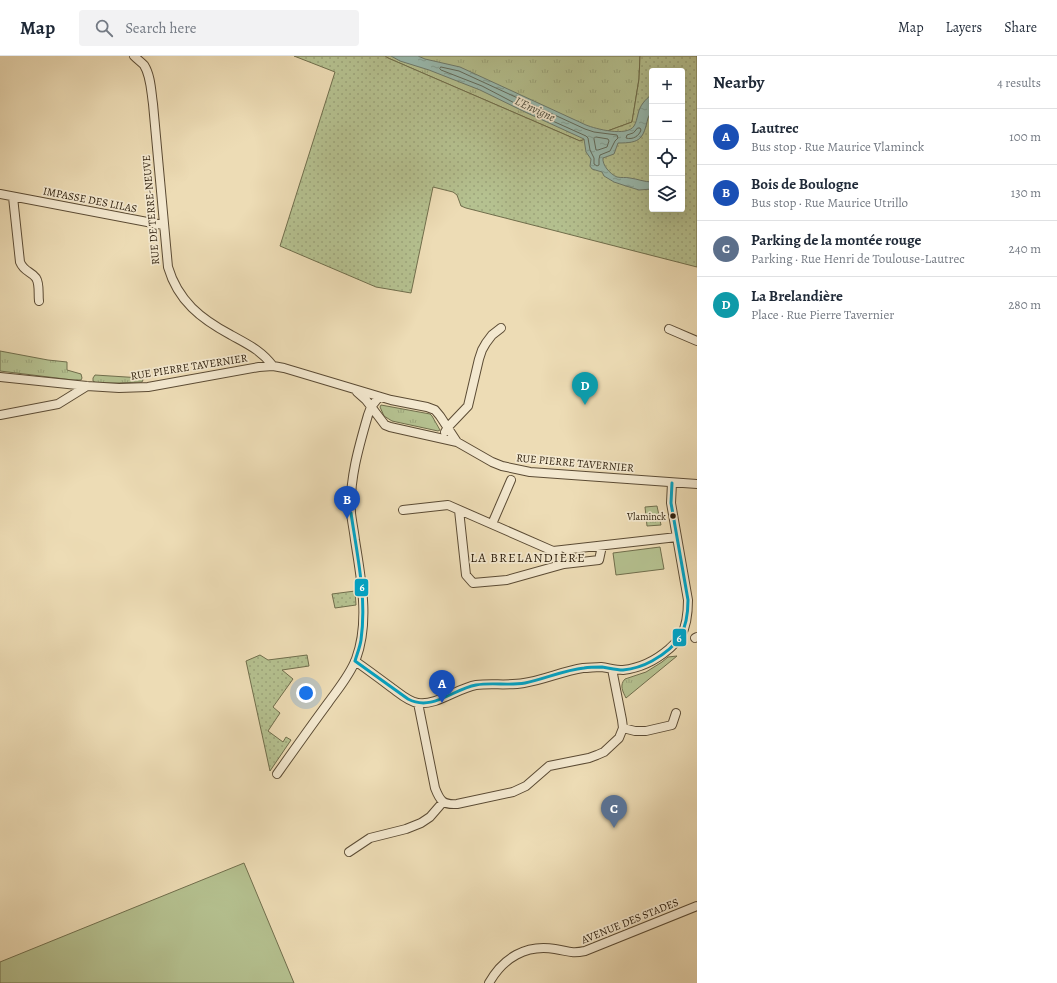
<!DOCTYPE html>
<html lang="en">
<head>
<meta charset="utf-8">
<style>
  :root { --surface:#fff; --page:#f2f2f3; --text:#1f2937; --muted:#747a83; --line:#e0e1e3; --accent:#1a73e8 }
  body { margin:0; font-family:Alegreya,serif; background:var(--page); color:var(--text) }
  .controls { position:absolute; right:12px; top:12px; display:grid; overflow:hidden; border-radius:4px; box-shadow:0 4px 16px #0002 }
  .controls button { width:36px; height:36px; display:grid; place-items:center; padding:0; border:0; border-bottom:1px solid var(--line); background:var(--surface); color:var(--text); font:20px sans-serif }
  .you { position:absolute; left:306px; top:637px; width:14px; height:14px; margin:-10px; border:3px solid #fff; border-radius:50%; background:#1a73e8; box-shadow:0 0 0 6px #1a73e833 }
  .badge { display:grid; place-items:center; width:26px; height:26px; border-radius:50%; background:var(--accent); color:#fff; font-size:13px; font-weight:700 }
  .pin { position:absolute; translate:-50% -33px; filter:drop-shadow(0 1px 2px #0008) }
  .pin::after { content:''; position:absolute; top:21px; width:14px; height:12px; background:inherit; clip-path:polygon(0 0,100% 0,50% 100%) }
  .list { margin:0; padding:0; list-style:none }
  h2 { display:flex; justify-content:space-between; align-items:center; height:52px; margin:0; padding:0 16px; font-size:17px }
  h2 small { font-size:13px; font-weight:400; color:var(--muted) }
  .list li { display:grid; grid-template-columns:26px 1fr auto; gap:12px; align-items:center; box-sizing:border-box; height:56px; padding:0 16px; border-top:1px solid var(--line) }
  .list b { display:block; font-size:15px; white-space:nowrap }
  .list p { margin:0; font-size:13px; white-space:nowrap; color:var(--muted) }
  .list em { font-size:13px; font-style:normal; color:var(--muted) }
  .icon { flex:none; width:22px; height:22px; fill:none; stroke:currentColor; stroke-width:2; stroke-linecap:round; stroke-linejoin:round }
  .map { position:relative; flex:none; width:697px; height:927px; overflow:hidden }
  header { display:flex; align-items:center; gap:24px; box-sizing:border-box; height:56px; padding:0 20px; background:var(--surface); border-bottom:1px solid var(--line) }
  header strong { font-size:19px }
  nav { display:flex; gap:22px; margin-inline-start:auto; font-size:14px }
  .search { width:280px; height:36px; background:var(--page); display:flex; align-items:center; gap:10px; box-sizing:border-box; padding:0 14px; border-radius:4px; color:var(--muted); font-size:15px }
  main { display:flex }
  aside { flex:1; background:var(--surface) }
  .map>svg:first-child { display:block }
</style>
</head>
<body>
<header>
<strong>Map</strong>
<div class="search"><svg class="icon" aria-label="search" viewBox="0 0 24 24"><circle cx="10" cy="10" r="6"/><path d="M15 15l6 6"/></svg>Search here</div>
<nav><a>Map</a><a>Layers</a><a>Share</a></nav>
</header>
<main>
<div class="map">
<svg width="697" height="927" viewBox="0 0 697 927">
  <defs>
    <pattern id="grass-tufts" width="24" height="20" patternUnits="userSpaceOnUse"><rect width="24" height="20" fill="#b5c190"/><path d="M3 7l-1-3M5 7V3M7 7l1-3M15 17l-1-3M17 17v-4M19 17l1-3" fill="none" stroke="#9ca57b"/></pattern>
    <pattern id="garden-dots" width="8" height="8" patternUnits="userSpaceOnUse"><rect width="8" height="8" fill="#b5c190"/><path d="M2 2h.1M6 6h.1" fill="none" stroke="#9ca57b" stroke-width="1.8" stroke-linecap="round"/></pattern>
    <pattern id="water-ripples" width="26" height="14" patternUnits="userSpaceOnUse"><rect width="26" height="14" fill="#99bbb0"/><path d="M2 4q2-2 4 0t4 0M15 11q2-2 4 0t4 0" fill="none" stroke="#84a096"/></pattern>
  </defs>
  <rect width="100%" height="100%" fill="#eddcb5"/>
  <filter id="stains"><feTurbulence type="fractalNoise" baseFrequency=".005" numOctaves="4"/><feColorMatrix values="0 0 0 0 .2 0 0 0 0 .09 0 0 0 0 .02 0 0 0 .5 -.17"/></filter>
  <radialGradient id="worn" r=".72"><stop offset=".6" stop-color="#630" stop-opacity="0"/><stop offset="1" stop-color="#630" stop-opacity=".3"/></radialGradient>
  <!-- grass -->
  <path fill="url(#grass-tufts)" stroke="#706e4c" d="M385 0H640L639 23 632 66 580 85 388 2Z
    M0 295 48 304 67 306V314L81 318 82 322 81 324H73L0 315Z
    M95 319 142 322 143 324 142 326 118 327H96L93 325V322Z
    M381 349 430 358 432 360 440 374 438 375 392 365 384 360 380 351Z
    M657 450 661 469 647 470 645 451Z
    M677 600 626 642C623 636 619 629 625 623L646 616 662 606 668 601Z"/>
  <!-- park -->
  <path fill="#b5c190" stroke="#706e4c" d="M660 491 664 513 616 519 613 497Z
    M244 807 294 927H0V906Z"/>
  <!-- garden -->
  <path fill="url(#garden-dots)" stroke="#706e4c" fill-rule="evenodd" d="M294 0H385L388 2 580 85 632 66 639 23 640 0H697V211L466 152 461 150 457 139 453 136 433 131 411 237 376 231 280 190 335 16ZM652 15H682V153H652Z
    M355 535 356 549 335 552 332 538Z
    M260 599 268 604 307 599 309 610 282 614 293 623 273 651 280 657 268 675 283 686 286 681 291 684 270 715 246 605Z"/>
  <!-- water -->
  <path fill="url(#water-ripples)" stroke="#6d7b6d" d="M391 0H418L425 3 460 11 586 69C596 73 627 81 634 70 636 67 637 62 638 58 640 49 645 44 652 38 652 42 653 50 652 54 651 57 649 59 648 62 643 83 641 87 618 87L614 98 603 102C602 109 610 118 617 121 621 122 626 121 630 122 638 123 644 126 652 126V133L639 134 623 129 614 126 604 120 602 116 592 113 590 110 591 103 586 96 584 83 525 56 480 34 429 14 400 5Z"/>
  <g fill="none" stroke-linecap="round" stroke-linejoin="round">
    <!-- shore -->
    <path stroke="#626b5c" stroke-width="1" d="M441 11 459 15 585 73 594 76 617 79 618 82 615 85 610 95 600 99 599 103V109L597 110 594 108V102L590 94 588 82 586 80 526 53 482 30 441 14 440 13Z
      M638 72H640L641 74C639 80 633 84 626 82L627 79 633 77Z
      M596 81 608 83 609 85 607 91 598 94H596L594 83Z"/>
    <defs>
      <path id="minor" d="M134 0C137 3 141 6 144 9 151 20 151 35 153 48L168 211C178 245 201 263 231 279 247 288 261 294 273 310
        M0 138 163 169
        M13 141 20 206C24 216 31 215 36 222 40 228 38 238 39 245
        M669 273 697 285
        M0 321 87 330 119 332 148 331 259 311 273 310 284 312 391 344 427 351 435 354 440 360 457 386
        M357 336 366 344 385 369 390 371 457 386 492 406 502 410 530 416 697 428
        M0 359 58 348 87 330
        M445 376 448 371 468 350 479 303 482 294 486 287 492 279 501 272
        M403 454 448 449 553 495 677 481
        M459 454 466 519 473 527 507 524 564 508 599 504 602 490
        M492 468 511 424
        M695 582 697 581
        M355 605C368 614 380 623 392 632 399 637 409 646 418 647 436 650 458 632 476 629 492 627 508 630 524 627 544 624 563 615 583 612 589 612 595 611 601 611 609 612 615 614 623 614 641 612 655 605 669 593 673 589 678 585 681 580 687 569 688 556 688 544L671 447 672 427
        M418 647 435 732C440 745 443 749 457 748L513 736 526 730 549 710 589 702 597 699 604 696 619 682 623 672 622 664 612 613
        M623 672 635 675H646L672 669 676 657
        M277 718C294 694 311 670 328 647 338 633 350 619 356 603 370 565 361 523 355 484 354 475 352 466 351 457 349 424 359 390 368 359L371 351 379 341
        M349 796 370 782 406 773 421 767 430 761 443 746
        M489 927C503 902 526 888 555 893 568 895 571 898 585 895L697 850"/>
    </defs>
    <!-- minor casing -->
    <use href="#minor" stroke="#5b4b34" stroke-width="10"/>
    <!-- minor -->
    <use href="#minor" stroke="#f3e8cf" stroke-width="8"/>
    <defs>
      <path id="bus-1" d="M351 457C357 499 367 541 361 584 360 591 357 598 355 605
        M355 605 408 643C432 656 453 633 476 629 492 626 509 630 525 627 545 623 564 614 584 612 590 611 596 611 602 611 609 612 616 614 623 614 633 613 643 610 652 605 679 590 688 575 688 544L671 447 672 427"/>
    </defs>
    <!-- bus-1 casing -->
    <use href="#bus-1" stroke="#f3e8cf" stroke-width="6"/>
    <!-- bus-1 -->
    <use href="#bus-1" stroke="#02a2c4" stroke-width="3"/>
  </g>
  <!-- markers -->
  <circle fill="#2a1b09" stroke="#f3e8cf" stroke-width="1.5" cx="673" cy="460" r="3.5"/>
  <g text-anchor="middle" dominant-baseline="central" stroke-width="3.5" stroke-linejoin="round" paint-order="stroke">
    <!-- bus labels -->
    <g font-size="10" fill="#2a1b09" stroke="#f3e8cf" text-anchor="end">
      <text x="666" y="460">Vlaminck</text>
    </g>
    <!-- street labels -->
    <g font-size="11" fill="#2a1b09" stroke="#f3e8cf">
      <text transform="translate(90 144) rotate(11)">IMPASSE DES LILAS</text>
      <text transform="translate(151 154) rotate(-95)">RUE DE TERRE-NEUVE</text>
      <text transform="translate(189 311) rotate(-9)">RUE PIERRE TAVERNIER</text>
      <text transform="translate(575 407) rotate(5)">RUE PIERRE TAVERNIER</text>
      <text transform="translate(630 865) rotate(-22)">AVENUE DES STADES</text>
    </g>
    <!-- water labels -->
    <g font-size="12" font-style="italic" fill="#4b4b3b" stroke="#f3e8cf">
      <text transform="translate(535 53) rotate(25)">L'Envigne</text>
    </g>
    <!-- quarter labels -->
    <g font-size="13" letter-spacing="1" fill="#2a1b09" stroke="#f3e8cf">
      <text x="528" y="501">LA BRELANDIÈRE</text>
    </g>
  </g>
  <g stroke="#f3e8cf" stroke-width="1.5">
    <rect x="354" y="522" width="15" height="19" rx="4" fill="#02a2c4"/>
    <rect x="672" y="572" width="15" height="19" rx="4" fill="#02a2c4"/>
  </g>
  <g font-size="11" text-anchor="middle" font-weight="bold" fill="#fff">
    <text x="362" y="535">6</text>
    <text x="679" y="586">6</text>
  </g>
  <rect width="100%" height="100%" filter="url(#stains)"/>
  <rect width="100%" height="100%" fill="url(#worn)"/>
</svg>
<div class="controls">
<button>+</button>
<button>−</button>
<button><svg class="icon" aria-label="locate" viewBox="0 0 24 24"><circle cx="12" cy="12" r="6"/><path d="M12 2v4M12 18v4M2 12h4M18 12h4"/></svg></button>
<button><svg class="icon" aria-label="layers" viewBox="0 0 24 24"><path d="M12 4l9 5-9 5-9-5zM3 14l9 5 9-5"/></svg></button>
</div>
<div class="you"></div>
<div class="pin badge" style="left:442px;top:647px;background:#1a4fb4">A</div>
<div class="pin badge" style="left:347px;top:463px;background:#1a4fb4">B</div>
<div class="pin badge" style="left:614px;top:772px;background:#5c6f8a">C</div>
<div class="pin badge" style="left:585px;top:349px;background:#0f9aa8">D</div>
</div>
<aside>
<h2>Nearby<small>4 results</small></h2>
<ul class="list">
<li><span class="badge" style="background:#1a4fb4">A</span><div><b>Lautrec</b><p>Bus stop · Rue Maurice Vlaminck</p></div><em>100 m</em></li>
<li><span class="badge" style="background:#1a4fb4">B</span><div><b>Bois de Boulogne</b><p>Bus stop · Rue Maurice Utrillo</p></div><em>130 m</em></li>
<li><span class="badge" style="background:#5c6f8a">C</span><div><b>Parking de la montée rouge</b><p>Parking · Rue Henri de Toulouse-Lautrec</p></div><em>240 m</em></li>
<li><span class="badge" style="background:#0f9aa8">D</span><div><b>La Brelandière</b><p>Place · Rue Pierre Tavernier</p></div><em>280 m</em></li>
</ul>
</aside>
</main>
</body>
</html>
